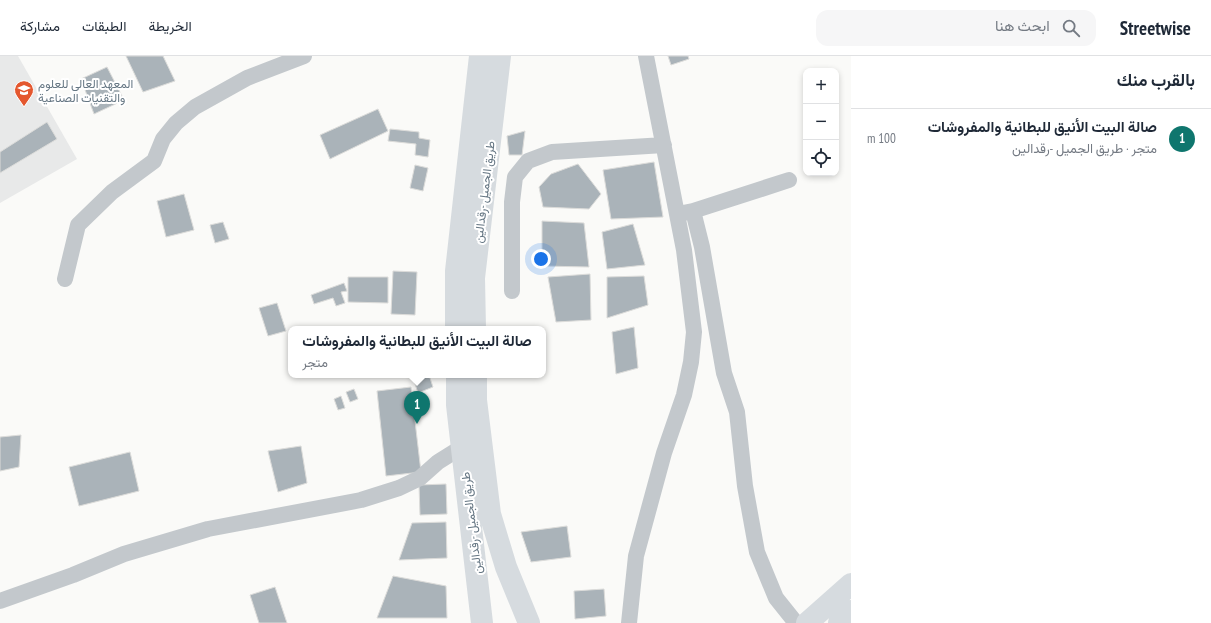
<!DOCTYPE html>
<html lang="ar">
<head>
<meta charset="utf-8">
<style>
  :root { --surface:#fff; --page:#f6f6f7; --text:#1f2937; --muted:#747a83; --line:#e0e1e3; --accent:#0f766e }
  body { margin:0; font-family:"PT Sans Narrow",Vazirmatn,sans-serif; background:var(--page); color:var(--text); direction:rtl }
  .controls { position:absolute; right:12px; top:12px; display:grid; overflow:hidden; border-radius:8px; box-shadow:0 2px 6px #0003 }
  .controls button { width:36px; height:36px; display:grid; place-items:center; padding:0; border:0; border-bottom:1px solid var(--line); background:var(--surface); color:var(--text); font:20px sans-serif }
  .you { position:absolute; left:541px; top:203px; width:14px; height:14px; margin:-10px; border:3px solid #fff; border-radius:50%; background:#1a73e8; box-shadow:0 0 0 6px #1a73e833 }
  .badge { display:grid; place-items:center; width:26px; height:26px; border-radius:50%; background:var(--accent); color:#fff; font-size:13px; font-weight:700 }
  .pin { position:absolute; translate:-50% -33px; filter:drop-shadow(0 1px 2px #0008) }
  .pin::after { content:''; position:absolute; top:21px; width:14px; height:12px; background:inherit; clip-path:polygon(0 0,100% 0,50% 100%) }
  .popup { position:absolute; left:288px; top:270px; width:258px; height:52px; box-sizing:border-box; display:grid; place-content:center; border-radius:8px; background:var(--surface); filter:drop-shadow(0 1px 3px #0005); font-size:13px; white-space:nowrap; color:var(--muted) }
  .popup b { font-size:15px; color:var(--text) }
  .popup::after { content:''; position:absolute; left:50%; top:100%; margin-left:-8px; border:8px solid transparent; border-top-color:var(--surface) }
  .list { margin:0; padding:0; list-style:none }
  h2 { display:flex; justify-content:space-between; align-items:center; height:52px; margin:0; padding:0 16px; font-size:17px }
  h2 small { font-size:13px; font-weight:400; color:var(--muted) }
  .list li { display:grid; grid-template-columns:26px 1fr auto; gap:12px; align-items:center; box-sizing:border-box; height:60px; padding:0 16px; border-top:1px solid var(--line) }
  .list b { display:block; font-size:15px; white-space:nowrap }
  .list p { margin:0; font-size:13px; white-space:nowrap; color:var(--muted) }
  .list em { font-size:13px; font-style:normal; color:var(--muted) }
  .icon { flex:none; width:22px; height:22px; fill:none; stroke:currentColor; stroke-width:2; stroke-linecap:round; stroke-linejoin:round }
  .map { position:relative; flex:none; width:851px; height:567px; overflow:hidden; direction:ltr }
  header { display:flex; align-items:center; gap:24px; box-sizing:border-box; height:56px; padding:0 20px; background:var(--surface); border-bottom:1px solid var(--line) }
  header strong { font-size:19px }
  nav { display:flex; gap:22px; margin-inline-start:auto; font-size:14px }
  .search { width:280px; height:36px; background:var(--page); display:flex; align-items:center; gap:10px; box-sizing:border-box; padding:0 14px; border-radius:12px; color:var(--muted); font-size:15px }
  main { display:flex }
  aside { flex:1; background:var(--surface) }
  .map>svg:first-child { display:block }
</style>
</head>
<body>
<header>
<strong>Streetwise</strong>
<div class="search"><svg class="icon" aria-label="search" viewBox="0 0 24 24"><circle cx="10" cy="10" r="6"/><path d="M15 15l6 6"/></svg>ابحث هنا</div>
<nav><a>الخريطة</a><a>الطبقات</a><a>مشاركة</a></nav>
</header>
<main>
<aside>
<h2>بالقرب منك<small></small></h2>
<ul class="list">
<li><span class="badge">1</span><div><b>صالة البيت الأنيق للبطانية والمفروشات</b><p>متجر · طريق الجميل -رقدالين</p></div><em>100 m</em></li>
</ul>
</aside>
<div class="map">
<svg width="851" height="567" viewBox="0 0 851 567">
  <rect width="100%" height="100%" fill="#fafaf8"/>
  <!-- built -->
  <path fill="#e8e9e9" d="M0 0H18L77 103 0 147Z"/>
  <!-- building -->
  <path fill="#aab3b9" stroke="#dcdcda" d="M126 0H163L175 25 143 36Z
    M668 0H688L689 3 671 9Z
    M107 11 124 44 94 58 81 23Z
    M378 53 388 75 330 103 320 79Z
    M47 66 57 83 0 117V96Z
    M390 73 419 76V82L430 84 428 101 415 99 416 88 388 85Z
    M525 75 522 99H509L507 80Z
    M654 106 663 161 611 163 603 114Z
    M578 108 601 138 589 153 543 151 539 131 551 118Z
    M415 109 428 112 423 135 410 132Z
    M184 138 194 174 166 181 157 145Z
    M542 165 584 167 589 211 542 210Z
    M223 166 229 183 215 187 210 169Z
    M633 168 645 209 607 213 602 176Z
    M393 215 417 216 415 259 391 258Z
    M590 218 591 264 556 266 548 221Z
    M644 220 648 249 607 262V221Z
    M348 221H388V247L348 246Z
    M344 227 347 235 341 236 345 247 336 250 333 242 314 248 311 239Z
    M277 247 286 275 268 280 259 252Z
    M634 271 638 312 616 318 612 276Z
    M425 319H429L433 331 418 337 414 325Z
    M411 331 421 416 386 420 377 335Z
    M354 333 358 343 350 346 346 336Z
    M341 340 345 352 338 354 334 343Z
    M21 379 19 411 0 415V381Z
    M301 390 307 427 278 436 268 395Z
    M130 396 139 435 79 450 69 411Z
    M446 428 447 458 420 459 419 429Z
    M446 466 447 502 399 504 412 467Z
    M567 470 571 501 531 506 521 476Z
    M393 520 446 530 447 562H377Z
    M275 531 287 567H259L250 539Z
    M604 533 606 560 575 563 574 535Z"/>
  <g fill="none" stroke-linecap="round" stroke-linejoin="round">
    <!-- street -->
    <path stroke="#c3c8cc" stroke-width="16" d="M693 155 702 191 724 317 737 356 745 430 757 496 776 542 796 567
      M683 157 693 155 789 124
      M65 223 78 169 112 136 154 105 163 83 176 67 195 51 247 22 304 0
      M512 235V146L515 121 528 105 552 96 664 89
      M0 545 73 519 124 498 208 473 361 444 399 432 420 422 438 406 462 391
      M629 567 636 500 664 397 684 339 691 306 694 276 684 194 646 0"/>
    <!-- primary -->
    <path stroke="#d6dbdf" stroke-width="22" d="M456 273V215L480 0
      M475 273 474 222 500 0
      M457 319V349L482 567
      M476 319V344L490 458 506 511 529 567
      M807 567 851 528
      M839 567 851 555"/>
  </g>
  <!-- icons -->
  <defs>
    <symbol id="university-pin" viewBox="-11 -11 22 30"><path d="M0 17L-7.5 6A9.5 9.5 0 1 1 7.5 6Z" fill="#e4572e" stroke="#fff"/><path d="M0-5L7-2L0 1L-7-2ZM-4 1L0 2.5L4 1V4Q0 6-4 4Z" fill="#fff"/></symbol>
  </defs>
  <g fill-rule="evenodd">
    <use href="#university-pin" x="13" y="23" width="22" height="30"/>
  </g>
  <g text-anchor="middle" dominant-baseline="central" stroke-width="4" stroke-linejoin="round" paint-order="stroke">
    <!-- poi labels -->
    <g font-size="12" fill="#657683" stroke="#fff" text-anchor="start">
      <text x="38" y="27">المعهد العالي للعلوم<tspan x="38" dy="14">والتقنيات الصناعية</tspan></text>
    </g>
    <!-- street labels -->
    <g font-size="12" fill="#657683" stroke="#fff">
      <text transform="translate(484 136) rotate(-83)">طريق الجميل -رقدالين</text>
      <text transform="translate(471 467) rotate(-97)">طريق الجميل -رقدالين</text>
    </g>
  </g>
</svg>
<div class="controls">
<button>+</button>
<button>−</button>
<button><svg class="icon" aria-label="locate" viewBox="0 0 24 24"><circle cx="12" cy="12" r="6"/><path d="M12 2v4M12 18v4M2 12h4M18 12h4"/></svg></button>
</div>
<div class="you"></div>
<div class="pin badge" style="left:417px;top:368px">1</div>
<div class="popup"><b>صالة البيت الأنيق للبطانية والمفروشات</b>متجر</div>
</div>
</main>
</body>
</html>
